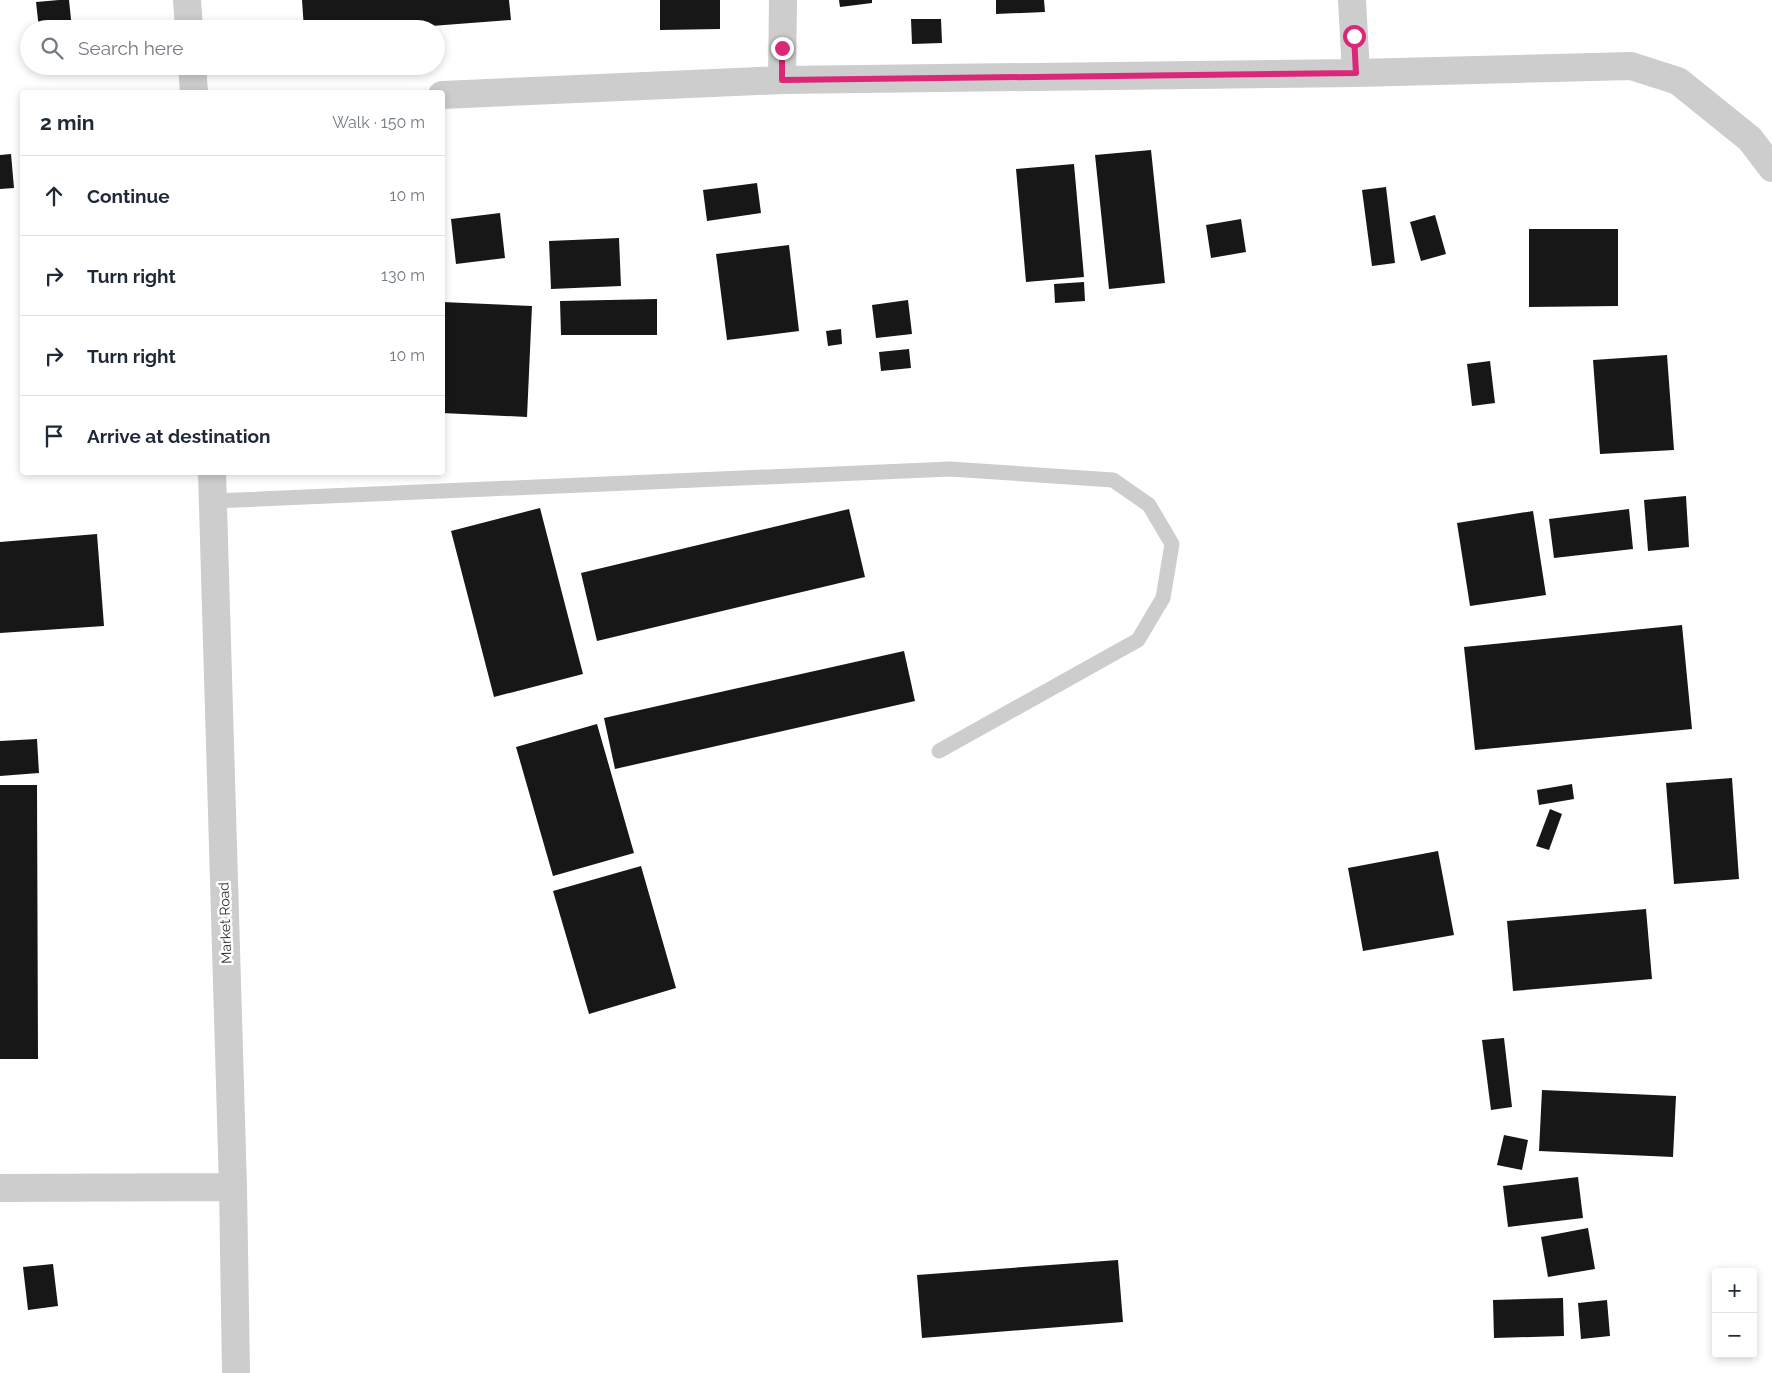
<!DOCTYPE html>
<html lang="en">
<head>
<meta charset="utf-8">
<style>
  :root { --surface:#fff; --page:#f2f2f3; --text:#1f2937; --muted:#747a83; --line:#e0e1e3 }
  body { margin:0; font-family:Raleway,sans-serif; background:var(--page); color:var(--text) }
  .controls { position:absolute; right:15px; bottom:15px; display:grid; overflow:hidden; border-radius:5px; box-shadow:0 2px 8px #0003 }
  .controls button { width:45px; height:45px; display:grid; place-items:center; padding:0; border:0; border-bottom:1px solid var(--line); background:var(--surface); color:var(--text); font:25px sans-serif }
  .stop { position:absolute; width:15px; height:15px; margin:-11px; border:4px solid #db2777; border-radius:50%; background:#fff }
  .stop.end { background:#db2777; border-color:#fff; box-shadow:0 1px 5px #0008 }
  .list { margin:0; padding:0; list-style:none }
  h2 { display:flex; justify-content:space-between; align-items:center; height:65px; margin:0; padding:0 20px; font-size:21px }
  h2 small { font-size:16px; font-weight:400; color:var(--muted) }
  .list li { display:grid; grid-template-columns:32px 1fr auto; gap:15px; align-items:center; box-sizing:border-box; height:80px; padding:0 20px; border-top:1px solid var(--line) }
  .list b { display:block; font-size:19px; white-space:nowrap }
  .list em { font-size:16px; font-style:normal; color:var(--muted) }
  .icon { flex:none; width:28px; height:28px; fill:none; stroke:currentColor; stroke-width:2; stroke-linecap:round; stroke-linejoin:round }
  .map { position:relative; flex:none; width:1772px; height:1373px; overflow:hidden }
  .search { position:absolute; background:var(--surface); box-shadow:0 2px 8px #0003; left:20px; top:20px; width:425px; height:55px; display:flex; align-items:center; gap:12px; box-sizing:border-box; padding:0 18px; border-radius:28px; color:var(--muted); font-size:19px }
  .panel { position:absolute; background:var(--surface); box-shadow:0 2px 8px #0003; left:20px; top:90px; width:425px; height:385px; border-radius:5px }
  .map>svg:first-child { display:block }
</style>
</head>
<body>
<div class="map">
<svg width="1772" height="1373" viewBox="0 0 1772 1373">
  <rect width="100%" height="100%" fill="#fff"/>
  <!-- building -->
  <path fill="#171717" d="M59 0H69L72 29H39L36 2Z
    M302 0H509L511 20 392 29H304Z
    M660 0H720V29L660 30Z
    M839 0H872V3L840 7Z
    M996 0H1044L1045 12 996 14Z
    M911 19H941L942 43 912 44Z
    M42 66H75L76 70 43 73Z
    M1151 150 1165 283 1109 289 1095 155Z
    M11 154 14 188 0 189V155Z
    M1074 164 1084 277 1026 282 1016 169Z
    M757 183 761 213 707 221 703 190Z
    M1386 187 1395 263 1372 266 1362 190Z
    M500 213 505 258 456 264 451 219Z
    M1435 215 1446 254 1421 261 1410 222Z
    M1241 219 1246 252 1211 258 1206 225Z
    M1529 229H1618V306L1529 307Z
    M619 238 621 286 551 289 549 241Z
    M789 245 799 331 727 340 716 254Z
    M1084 282 1085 301 1055 303 1054 284Z
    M657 299V335H561L560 301Z
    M908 300 912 334 876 338 872 305Z
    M442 302 532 306 527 417 442 413Z
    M841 329 842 344 828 346 826 331Z
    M909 349 911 368 881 371 879 352Z
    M1667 355 1674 450 1600 454 1593 360Z
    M1490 361 1495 403 1472 406 1467 364Z
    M1686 496 1689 547 1648 551 1644 500Z
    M540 508 583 674 494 697 451 531Z
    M849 509 865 577 597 641 581 573Z
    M1629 509 1633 549 1554 558 1549 519Z
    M1533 511 1546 595 1470 606 1457 523Z
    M97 534 104 626 0 633V542Z
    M1682 625 1692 729 1475 750 1464 647Z
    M904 651 915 701 615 769 604 718Z
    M597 724 634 853 553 876 516 747Z
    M37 739 39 773 0 776V741Z
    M1732 778 1739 879 1674 884 1666 783Z
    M1572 784 1574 799 1539 805 1537 790Z
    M0 785H37L38 1059H0Z
    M1550 809 1562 814 1549 850 1536 846Z
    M1438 851 1454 935 1363 951 1348 868Z
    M641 866 676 988 589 1014 553 891Z
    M1646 909 1652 979 1513 991 1507 921Z
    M1504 1038 1512 1107 1491 1110 1482 1040Z
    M1542 1090 1676 1096 1673 1157 1539 1151Z
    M1504 1135 1528 1140 1522 1170 1497 1165Z
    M1578 1177 1583 1218 1508 1227 1503 1186Z
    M1588 1228 1595 1269 1548 1277 1541 1237Z
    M1118 1260 1123 1322 922 1338 917 1275Z
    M53 1264 58 1306 28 1310 23 1267Z
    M1563 1298 1564 1336 1494 1338 1493 1300Z
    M1607 1300 1610 1336 1581 1339 1578 1303Z"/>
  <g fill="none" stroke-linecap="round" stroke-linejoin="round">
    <!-- lane -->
    <path stroke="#cdcdcd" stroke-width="15" d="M213 501 950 469 1113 480 1149 505 1172 544 1163 598 1138 640 939 751"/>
    <!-- street -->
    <path stroke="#cdcdcd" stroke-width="28" d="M187 0 189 29
      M1352 0 1356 73
      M192 66 194 92
      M782 80 783 0
      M442 95 782 80 1356 73 1631 66 1678 81 1750 139 1772 168
      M212 472 233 1187 236 1373
      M0 1188 233 1187"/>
  </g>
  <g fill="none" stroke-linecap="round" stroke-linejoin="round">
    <!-- route -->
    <path stroke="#db2777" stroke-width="6" d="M782 48V80L1356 73 1354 36"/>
  </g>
  <g text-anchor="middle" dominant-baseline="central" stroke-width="5" stroke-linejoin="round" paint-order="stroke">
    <!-- street labels -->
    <g font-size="14" fill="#303030" stroke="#fff">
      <text transform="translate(225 923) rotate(-92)">Market Road</text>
    </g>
  </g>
</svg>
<div class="controls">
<button>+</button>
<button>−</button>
</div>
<div class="stop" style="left:1354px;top:36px"></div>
<div class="stop end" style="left:782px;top:48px"></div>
<div class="search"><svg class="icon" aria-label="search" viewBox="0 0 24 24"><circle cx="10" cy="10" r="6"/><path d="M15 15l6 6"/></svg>Search here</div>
<section class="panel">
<h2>2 min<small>Walk · 150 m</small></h2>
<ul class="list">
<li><svg class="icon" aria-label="ahead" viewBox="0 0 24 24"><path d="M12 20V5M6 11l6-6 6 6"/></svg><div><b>Continue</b></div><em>10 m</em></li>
<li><svg class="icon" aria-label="right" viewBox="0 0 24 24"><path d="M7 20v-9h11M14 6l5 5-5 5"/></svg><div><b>Turn right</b></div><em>130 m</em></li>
<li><svg class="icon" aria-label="right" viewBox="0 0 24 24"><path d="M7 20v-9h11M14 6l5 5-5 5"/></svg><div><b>Turn right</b></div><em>10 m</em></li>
<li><svg class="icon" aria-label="arrive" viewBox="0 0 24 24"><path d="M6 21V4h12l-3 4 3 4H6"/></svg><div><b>Arrive at destination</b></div></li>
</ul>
</section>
</div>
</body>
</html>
